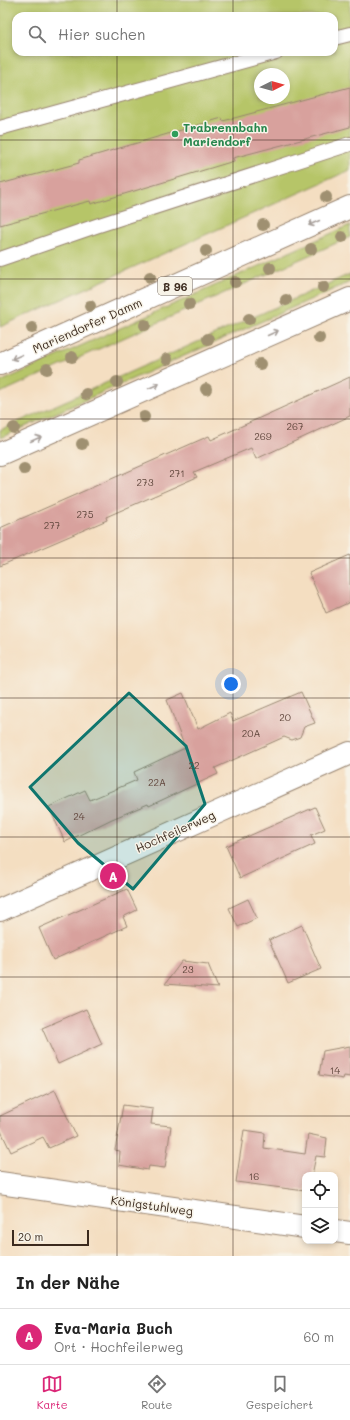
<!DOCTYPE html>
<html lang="de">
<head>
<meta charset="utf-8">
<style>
  :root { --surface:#fff; --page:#f6f6f6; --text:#222; --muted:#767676; --line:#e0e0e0; --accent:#db2777 }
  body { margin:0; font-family:Mali,sans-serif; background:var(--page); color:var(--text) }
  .controls { position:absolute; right:12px; bottom:12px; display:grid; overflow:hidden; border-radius:8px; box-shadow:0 2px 6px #0003 }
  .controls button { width:36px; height:36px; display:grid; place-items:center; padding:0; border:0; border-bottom:1px solid var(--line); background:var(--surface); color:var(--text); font:20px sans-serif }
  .compass { position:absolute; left:254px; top:68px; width:36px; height:36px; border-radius:50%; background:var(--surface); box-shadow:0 2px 6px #0003; rotate:85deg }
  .scale { position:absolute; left:12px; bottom:10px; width:77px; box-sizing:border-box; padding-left:4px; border:2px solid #3b2a1e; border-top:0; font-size:11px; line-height:14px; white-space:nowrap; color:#3b2a1e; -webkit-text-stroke:3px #f7f3e8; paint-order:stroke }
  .you { position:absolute; left:231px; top:684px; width:14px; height:14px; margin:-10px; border:3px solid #fff; border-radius:50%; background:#1a73e8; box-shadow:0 0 0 6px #1a73e833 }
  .badge { display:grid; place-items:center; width:26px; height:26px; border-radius:50%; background:var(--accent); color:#fff; font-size:13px; font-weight:700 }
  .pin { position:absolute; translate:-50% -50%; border:2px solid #fff; box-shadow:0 1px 4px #0006 }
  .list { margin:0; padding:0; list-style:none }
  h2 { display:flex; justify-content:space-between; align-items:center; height:52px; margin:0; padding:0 16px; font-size:17px }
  h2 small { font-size:13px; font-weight:400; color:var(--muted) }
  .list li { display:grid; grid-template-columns:26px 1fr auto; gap:12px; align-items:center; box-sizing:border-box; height:56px; padding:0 16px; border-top:1px solid var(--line) }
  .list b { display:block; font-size:15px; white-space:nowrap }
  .list p { margin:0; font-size:13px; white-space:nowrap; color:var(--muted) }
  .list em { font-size:13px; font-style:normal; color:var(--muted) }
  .icon { flex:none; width:22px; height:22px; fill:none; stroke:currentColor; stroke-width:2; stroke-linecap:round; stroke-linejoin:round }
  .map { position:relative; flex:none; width:350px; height:1256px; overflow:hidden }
  .search { position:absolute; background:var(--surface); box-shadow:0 2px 6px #0003; left:12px; right:12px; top:12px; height:44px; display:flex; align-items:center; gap:10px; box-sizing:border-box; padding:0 14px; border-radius:12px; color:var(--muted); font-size:15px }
  .sheet { height:108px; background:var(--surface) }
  nav { display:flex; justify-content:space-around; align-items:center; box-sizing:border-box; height:56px; border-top:1px solid var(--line); background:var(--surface); font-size:11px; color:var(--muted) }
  nav a { display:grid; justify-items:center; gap:2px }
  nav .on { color:var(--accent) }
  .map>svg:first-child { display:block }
</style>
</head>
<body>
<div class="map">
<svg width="350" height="1256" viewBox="0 0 350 1256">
  <rect width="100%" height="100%" fill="#f7f3e8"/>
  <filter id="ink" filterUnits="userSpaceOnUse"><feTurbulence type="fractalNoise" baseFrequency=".025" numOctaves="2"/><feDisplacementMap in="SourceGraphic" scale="8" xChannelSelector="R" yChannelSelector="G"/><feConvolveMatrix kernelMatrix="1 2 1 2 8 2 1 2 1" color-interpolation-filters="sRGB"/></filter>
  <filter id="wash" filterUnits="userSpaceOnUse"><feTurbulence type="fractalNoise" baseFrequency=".012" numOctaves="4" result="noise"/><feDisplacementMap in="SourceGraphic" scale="16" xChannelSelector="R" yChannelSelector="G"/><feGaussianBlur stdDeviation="0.9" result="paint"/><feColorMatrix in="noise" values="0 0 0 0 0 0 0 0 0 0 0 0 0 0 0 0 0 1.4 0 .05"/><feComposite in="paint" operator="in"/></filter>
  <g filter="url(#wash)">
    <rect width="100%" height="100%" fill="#f4dec1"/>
    <!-- green -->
    <path fill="#b6c568" stroke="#787843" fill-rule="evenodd" d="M0 0H350V170L0 327ZM16 16H334V52H16ZM260 74H284V98H260Z
      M350 225V237L0 393V382Z
      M350 274V282L0 438V430Z"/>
    <g id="blocks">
      <!-- building -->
      <path fill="#d8a19d" d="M350 87V127L233 158 234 161 91 204 90 201 0 225V184L79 163V160L222 118 223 121Z
        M350 377V416L256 459 251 448 194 472 197 477 106 517 107 520 0 566V528L209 436 211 440Z
        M350 555V602L326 613 309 573Z
        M301 692 315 723 304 727 300 737 292 740 284 737 215 768 218 774 149 806 148 804 112 819 65 842 49 807 85 790 90 800 137 780 134 772 185 748 167 700 183 693 198 729 230 713 233 721Z
        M315 807 325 829 311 835 315 844 240 878 226 846Z
        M127 889 137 910 123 917 127 926 53 960 39 928Z
        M248 899 257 918 238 927 229 908Z
        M302 925 321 969 288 983 269 940Z
        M182 961 208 964 218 988 165 984Z
        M86 1009 102 1044 58 1064 42 1028Z
        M350 1046V1077L344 1076 343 1079 319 1075 323 1051Z
        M55 1090 76 1136 49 1148 43 1137 11 1152 0 1129V1116Z
        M123 1105 153 1109 151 1124 171 1126 165 1168 149 1166 148 1170 119 1165 120 1151 115 1150Z
        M244 1130 265 1133 264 1148 305 1154 308 1134 327 1138 325 1157 316 1156 312 1175H305V1191L236 1182Z"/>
    </g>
  </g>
  <g filter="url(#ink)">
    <use href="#blocks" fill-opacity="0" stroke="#988470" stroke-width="1"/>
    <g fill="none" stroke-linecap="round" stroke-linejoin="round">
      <defs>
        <path id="lane" d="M334 38 350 34
          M0 128 276 52
          M0 259 96 226 350 144"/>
        <path id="street" d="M0 910 350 753
          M0 1183 305 1227
          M335 1231 350 1233"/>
        <path id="primary" d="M0 364 350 207
          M0 454 350 299"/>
      </defs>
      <!-- lane casing -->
      <use href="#lane" stroke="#988470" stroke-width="16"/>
      <!-- street casing -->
      <use href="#street" stroke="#988470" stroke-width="24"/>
      <!-- primary casing -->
      <use href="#primary" stroke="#988470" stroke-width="24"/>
      <!-- lane -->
      <use href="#lane" stroke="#fff" stroke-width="14"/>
      <!-- street -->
      <use href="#street" stroke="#fff" stroke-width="22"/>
      <!-- primary -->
      <use href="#primary" stroke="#fff" stroke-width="22"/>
    </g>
    <!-- trees -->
    <g fill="#9f9071">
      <circle cx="326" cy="197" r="6"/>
      <circle cx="263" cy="225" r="6"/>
      <circle cx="342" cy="237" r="6"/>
      <circle cx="311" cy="249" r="6"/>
      <circle cx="206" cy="251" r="6"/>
      <circle cx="270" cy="268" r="6"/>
      <circle cx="150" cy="277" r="6"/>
      <circle cx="235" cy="282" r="6"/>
      <circle cx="323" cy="287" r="6"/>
      <circle cx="286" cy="300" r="6"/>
      <circle cx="189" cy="304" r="6"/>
      <circle cx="90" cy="306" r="6"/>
      <circle cx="249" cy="319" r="6"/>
      <circle cx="145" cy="325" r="6"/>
      <circle cx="32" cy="328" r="6"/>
      <circle cx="319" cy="338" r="6"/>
      <circle cx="208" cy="339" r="6"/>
      <circle cx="72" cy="357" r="6"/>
      <circle cx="167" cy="359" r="6"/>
      <circle cx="260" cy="364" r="6"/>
      <circle cx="47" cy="369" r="6"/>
      <circle cx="117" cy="382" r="6"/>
      <circle cx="206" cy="389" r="6"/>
      <circle cx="86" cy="394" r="6"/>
      <circle cx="144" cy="417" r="6"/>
      <circle cx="14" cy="428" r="6"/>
      <circle cx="82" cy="444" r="6"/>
      <circle cx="24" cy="469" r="6"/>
    </g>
    <!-- one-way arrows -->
    <defs><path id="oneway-shaft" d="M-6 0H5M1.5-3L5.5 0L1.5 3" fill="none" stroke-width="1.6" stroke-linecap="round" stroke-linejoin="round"/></defs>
    <g stroke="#a79f9a">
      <use href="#oneway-shaft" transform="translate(314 223) rotate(156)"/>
      <use href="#oneway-shaft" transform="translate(273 333) rotate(-24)"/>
      <use href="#oneway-shaft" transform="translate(17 357) rotate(156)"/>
      <use href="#oneway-shaft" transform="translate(154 386) rotate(-24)"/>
      <use href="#oneway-shaft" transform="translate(36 439) rotate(-24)"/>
    </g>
  </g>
  <!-- marked area -->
  <path fill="#0f766e" fill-opacity="0.2" stroke="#0f766e" stroke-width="3" stroke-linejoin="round" d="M129 693 186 746 205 804 133 889 78 843 30 787Z"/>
  <!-- grid -->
  <path fill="none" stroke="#3b2a1e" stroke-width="1" stroke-opacity="0.55" d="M117 0V16M233 0V16M117 52V1256M233 52V1256M0 140H350M0 279H350M0 419H350M0 558H350M0 698H350M0 837H350M0 977H350M0 1116H350"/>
  <!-- markers -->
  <circle fill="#2e9e5b" stroke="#f7f3e8" stroke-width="1.5" cx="175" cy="134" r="4"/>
  <g text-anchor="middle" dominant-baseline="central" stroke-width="3" stroke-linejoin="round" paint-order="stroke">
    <!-- number labels -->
    <g font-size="10" fill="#62483e">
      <text x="295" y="426">267</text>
      <text x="263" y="436">269</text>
      <text x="177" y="473">271</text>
      <text x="145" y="482">273</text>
      <text x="85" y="514">275</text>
      <text x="52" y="525">277</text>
      <text x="285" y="717">20</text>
      <text x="251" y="733">20A</text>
      <text x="194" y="765">22</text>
      <text x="157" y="782">22A</text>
      <text x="79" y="816">24</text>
      <text x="188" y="969">23</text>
      <text x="335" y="1070">14</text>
      <text x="254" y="1176">16</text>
    </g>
    <!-- shield labels -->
    <rect fill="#f7f3e8" stroke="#73665b" stroke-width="1" x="158" y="277" width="34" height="18" rx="3"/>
    <g font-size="11" font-weight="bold" fill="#3b2a1e">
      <text x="175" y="286">B 96</text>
    </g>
    <!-- leisure labels -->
    <g font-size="12" font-weight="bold" fill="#27864d" stroke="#f7f3e8" text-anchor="start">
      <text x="183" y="127">Trabrennbahn<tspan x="183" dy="14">Mariendorf</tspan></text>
    </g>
    <!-- street labels -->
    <g font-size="12" fill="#3b2a1e" stroke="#f7f3e8">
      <text transform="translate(87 325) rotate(-24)">Mariendorfer Damm</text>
      <text transform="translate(175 831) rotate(-24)">Hochfeilerweg</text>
      <text transform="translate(152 1205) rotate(8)">Königstuhlweg</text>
    </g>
  </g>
</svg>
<div class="controls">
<button><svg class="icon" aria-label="locate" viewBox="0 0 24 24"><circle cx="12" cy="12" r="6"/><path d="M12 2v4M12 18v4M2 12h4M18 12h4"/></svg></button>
<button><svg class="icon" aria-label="layers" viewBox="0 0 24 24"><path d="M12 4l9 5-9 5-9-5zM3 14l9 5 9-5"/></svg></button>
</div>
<svg class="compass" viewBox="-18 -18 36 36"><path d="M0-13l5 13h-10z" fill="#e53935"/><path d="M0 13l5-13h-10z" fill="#767676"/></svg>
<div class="scale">20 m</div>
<div class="you"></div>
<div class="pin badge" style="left:113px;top:876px">A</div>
<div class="search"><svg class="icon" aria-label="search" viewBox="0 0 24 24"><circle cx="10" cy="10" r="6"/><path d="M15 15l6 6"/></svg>Hier suchen</div>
</div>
<section class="sheet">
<h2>In der Nähe<small></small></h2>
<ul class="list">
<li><span class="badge">A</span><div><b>Eva-Maria Buch</b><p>Ort · Hochfeilerweg</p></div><em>60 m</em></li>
</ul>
</section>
<nav>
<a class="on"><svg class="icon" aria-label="map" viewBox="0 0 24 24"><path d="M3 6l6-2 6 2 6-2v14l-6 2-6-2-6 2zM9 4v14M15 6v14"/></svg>Karte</a>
<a><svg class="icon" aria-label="directions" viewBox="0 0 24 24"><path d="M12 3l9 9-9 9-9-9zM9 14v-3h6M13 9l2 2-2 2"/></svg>Route</a>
<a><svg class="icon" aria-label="saved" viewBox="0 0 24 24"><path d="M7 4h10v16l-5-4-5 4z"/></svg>Gespeichert</a>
</nav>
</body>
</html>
